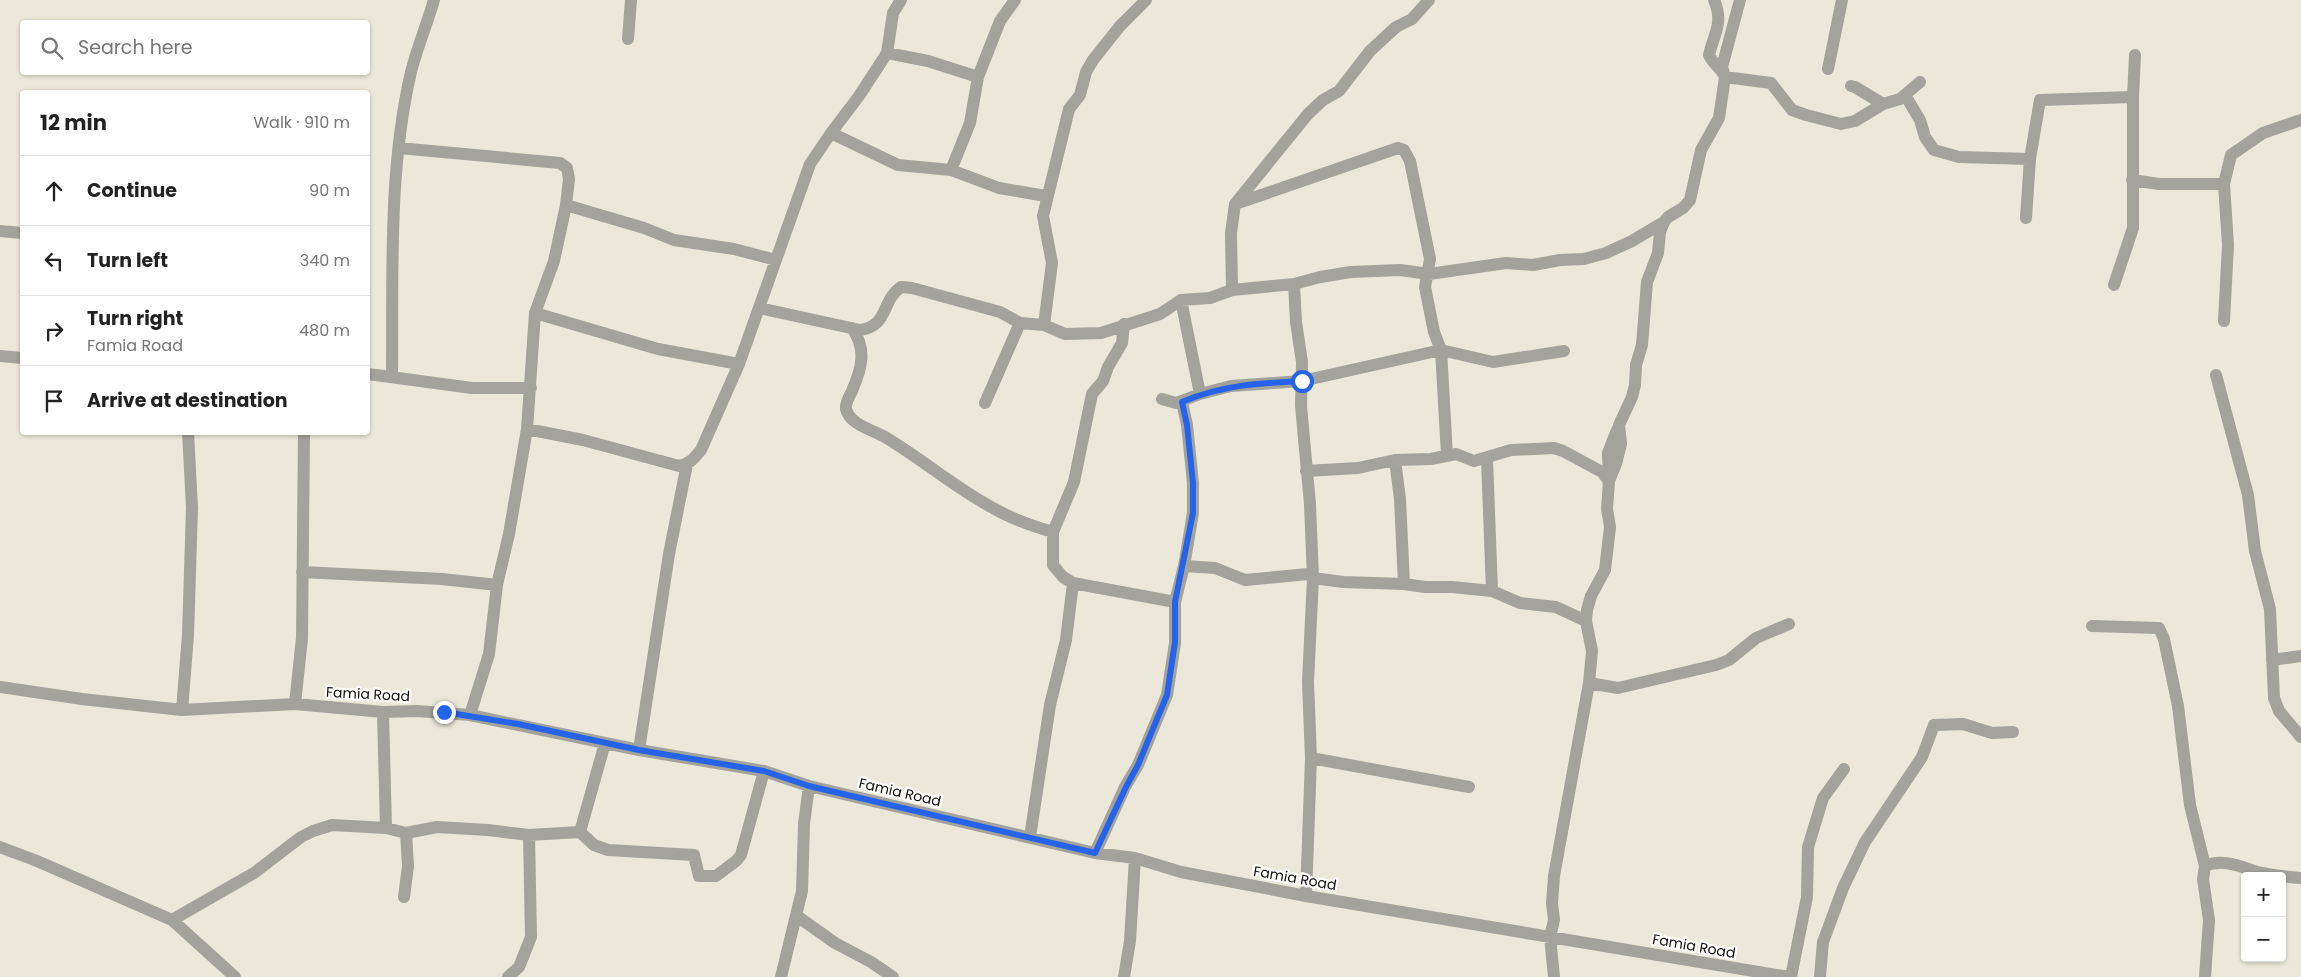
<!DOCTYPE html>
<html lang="en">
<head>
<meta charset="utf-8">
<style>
  :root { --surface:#fff; --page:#f6f6f6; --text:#222; --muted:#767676; --line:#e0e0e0 }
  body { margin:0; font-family:Poppins,sans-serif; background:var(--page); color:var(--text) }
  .controls { position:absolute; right:15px; bottom:15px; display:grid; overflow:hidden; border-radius:5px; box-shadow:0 1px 4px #0004 }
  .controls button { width:45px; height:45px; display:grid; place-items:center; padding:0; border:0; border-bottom:1px solid var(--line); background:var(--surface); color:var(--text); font:25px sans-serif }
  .stop { position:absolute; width:15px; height:15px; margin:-11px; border:4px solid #2563eb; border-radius:50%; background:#fff }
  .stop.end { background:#2563eb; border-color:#fff; box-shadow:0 1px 5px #0008 }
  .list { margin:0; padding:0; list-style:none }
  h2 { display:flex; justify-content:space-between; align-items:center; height:65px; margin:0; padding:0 20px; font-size:21px }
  h2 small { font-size:16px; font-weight:400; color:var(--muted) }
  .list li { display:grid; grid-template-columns:32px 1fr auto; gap:15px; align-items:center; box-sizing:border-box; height:70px; padding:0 20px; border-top:1px solid var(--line) }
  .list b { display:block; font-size:19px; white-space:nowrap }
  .list p { margin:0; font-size:16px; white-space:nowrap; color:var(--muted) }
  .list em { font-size:16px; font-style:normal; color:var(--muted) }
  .icon { flex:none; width:28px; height:28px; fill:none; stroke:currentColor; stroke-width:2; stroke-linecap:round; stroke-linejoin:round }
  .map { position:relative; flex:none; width:2301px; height:977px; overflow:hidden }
  .search { position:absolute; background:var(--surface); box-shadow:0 1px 4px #0004; left:20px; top:20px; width:350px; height:55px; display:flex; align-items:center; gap:12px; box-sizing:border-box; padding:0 18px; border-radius:5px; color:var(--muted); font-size:19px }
  .panel { position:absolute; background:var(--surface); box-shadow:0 1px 4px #0004; left:20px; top:90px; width:350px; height:345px; border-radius:5px }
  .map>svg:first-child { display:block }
</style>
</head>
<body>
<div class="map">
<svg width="2301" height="977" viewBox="0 0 2301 977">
  <rect width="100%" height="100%" fill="#ebe8d9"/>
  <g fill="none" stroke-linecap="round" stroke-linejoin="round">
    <!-- minor -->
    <path stroke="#a3a29b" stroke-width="12" d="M1714 0C1724 23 1714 33 1709 55 1713 64 1721 68 1725 77L1771 83 1792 110 1806 115 1841 124 1855 121 1883 104 1900 99 1920 82
      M628 39 631 0
      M887 53 928 61 978 77 970 123 951 170
      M1828 69 1842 0
      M978 77 1000 21 1015 0
      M1851 86 1855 87 1883 104
      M1905 95 1920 120 1925 137 1934 150 1959 157 2030 159
      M831 133 898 165 951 170 999 188 1046 196
      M399 148 560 163 567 168 569 179 566 205 554 261 535 313 527 429 509 534 497 585 489 654 470 715
      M2132 180 2159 184H2224
      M1235 204 1398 148 1404 150 1410 161 1430 259 1425 287 1434 332 1441 350 1447 456
      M566 205 644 228 674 240 734 249 776 260
      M2026 218 2030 159 2040 100 2133 97
      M0 231 22 233
      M1294 284 1296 322 1302 362 1301 406 1310 504 1313 578 1308 682 1311 758 1306 896
      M2114 285 2133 228V97L2135 55
      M1232 290 1231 233 1235 204 1308 114 1323 100 1339 91 1370 51 1396 27 1412 19 1429 0
      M1181 300 1200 394
      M759 308 860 330C889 326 881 301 901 287L912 288 1000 312 1020 323 1044 325 1065 334 1101 333 1160 314 1181 300 1210 298 1232 290 1294 284 1320 277 1351 272 1400 270 1429 274 1506 263 1533 265 1560 260 1584 259 1606 253 1632 241 1664 222
      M535 313 658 349 739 364
      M2224 321 2228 245 2224 184 2231 155 2263 133 2301 120
      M1124 324 1122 343 1108 367 1103 381 1092 394 1074 482 1053 532V565L1063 577 1073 583 1175 602
      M1044 325 1052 263 1043 216 1069 109 1080 95 1086 72 1093 60 1120 26 1146 0
      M852 328C867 349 862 368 852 391 849 397 845 403 846 409 850 425 873 430 885 437 922 459 955 488 993 508 1012 519 1032 526 1053 532
      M0 356 22 358
      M368 374 472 388H531
      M2216 375 2248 495 2255 551 2270 609 2274 698 2279 711 2301 737
      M392 376C393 276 388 171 411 72 417 48 427 24 434 0
      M1162 399 1176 403 1200 394 1231 386 1302 381 1441 350 1493 362 1564 351
      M985 403 1020 323
      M527 429 583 440 679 466C690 464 694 458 701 450L739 364 810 164 831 133 859 96 887 53 893 13 901 0
      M1487 459 1492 591
      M1395 460 1400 499 1404 584
      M1306 471 1358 468 1395 460 1431 459 1456 454 1474 461 1511 450 1554 448 1563 451 1602 472 1609 481
      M1609 481 1608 453 1617 430
      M1184 566 1215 568 1245 580 1308 574 1313 578 1343 582 1404 584 1425 587H1452L1492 591 1520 603 1556 607 1586 621
      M302 572 442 579 497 585
      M2092 626 2159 628 2164 639 2178 706 2190 805 2205 866
      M2272 660 2301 656
      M1589 683 1618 688 1716 665 1729 660 1756 638 1789 624
      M0 687 82 699 182 710 295 704 383 712 417 711 470 715 639 750 764 771 809 786 1095 853 1135 858 1181 872 1306 896 1789 977
      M295 704 302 638 304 432
      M182 710 188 635 192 508 188 432
      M383 712 386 828
      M639 750 669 554 687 464
      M1311 758 1469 787
      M580 832 605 743
      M1030 837 1050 705 1066 640 1073 583
      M0 847 37 861 172 920 235 977
      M1095 853 1125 787 1138 765 1167 695 1175 643V602L1184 566 1193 513V483L1187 425 1182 402
      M404 897 408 866 406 833
      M797 916 835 943 871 962 893 977
      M172 920 254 873 301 837 313 831 332 825 386 828 406 833 437 827 488 830 529 835 580 832 594 845 608 850 694 855 699 876H716L736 861 741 855 764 771
      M508 977 519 967 531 937 529 835
      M781 977 802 891 804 824 809 786
      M1124 977 1130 941 1135 858
      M1554 977 1550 937 1554 920 1552 903 1554 876 1589 683 1592 651 1586 621 1587 610 1591 596 1605 570 1610 527 1607 509 1609 481 1616 464 1621 444 1619 425 1632 397 1635 385 1636 365 1642 345 1647 282 1658 253 1660 232 1664 222 1668 217 1683 208 1690 200 1701 150 1719 118 1725 77 1722 67 1740 0
      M1791 977 1807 897 1808 847 1823 798 1844 769
      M1820 977 1823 942 1843 888 1865 842 1922 757 1934 725 1963 724 1992 733 2013 732
      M2205 977 2209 920 2203 879 2205 866C2223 858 2241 867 2258 872 2272 875 2287 877 2301 878"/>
  </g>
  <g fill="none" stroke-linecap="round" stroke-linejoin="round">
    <!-- route -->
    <path stroke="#2563eb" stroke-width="6" d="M444 712 518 724 639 750 764 771 809 786 1095 853 1126 787 1138 765 1167 695 1175 642V602L1193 513V483L1187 425 1182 402C1221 385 1260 383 1302 381"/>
  </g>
  <g text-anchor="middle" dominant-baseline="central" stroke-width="4.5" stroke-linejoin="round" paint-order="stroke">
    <!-- street labels -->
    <g font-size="14" fill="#0f0e09" stroke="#fff">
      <text transform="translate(368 694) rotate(3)">Famia Road</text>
      <text transform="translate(900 792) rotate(13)">Famia Road</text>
      <text transform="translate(1295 878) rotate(10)">Famia Road</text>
      <text transform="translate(1694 946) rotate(10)">Famia Road</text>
    </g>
  </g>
</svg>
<div class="controls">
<button>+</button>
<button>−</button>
</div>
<div class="stop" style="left:1302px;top:381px"></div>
<div class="stop end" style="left:444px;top:712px"></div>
<div class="search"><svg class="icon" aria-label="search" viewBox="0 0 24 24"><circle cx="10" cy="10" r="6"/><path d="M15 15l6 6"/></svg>Search here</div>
<section class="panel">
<h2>12 min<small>Walk · 910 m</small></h2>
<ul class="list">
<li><svg class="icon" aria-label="ahead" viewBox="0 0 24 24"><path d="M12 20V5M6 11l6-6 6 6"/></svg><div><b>Continue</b></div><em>90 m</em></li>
<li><svg class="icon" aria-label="left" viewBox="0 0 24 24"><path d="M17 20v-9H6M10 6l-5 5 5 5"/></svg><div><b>Turn left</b></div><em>340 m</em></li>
<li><svg class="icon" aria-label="right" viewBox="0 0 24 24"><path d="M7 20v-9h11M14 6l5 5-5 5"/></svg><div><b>Turn right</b><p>Famia Road</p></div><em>480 m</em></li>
<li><svg class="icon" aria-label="arrive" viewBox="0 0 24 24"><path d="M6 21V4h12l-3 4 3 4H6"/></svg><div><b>Arrive at destination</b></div></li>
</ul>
</section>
</div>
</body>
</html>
